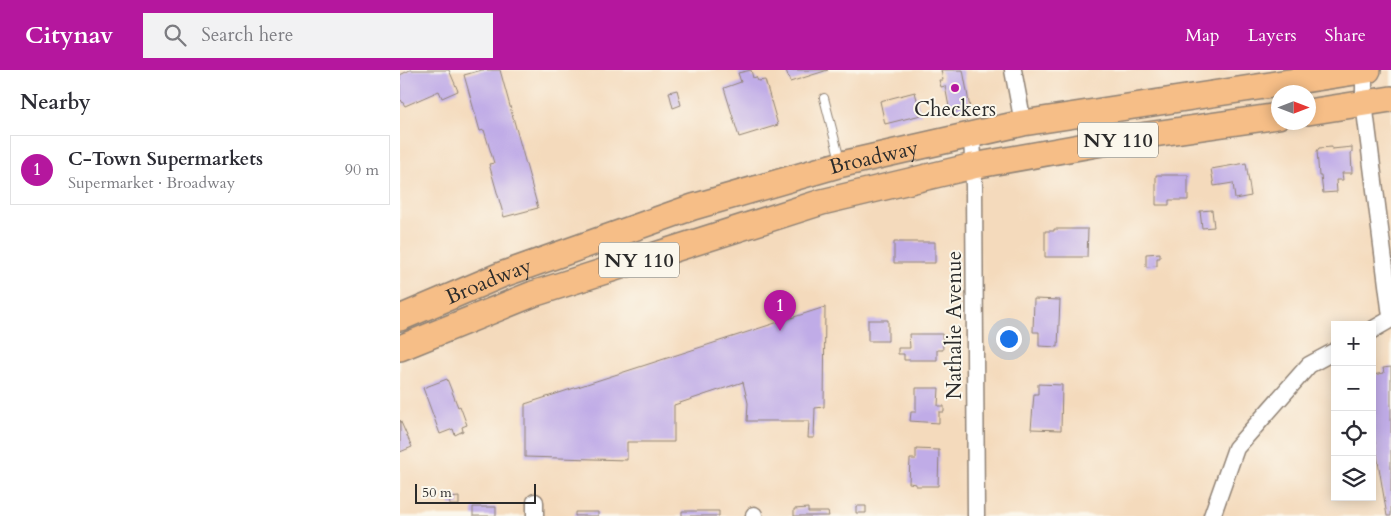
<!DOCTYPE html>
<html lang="en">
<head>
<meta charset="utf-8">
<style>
  :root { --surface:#fff; --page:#f2f2f3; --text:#2b2b33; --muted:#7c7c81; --line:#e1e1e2; --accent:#b5179e }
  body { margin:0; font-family:Cardo,serif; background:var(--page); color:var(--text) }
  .controls { position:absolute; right:15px; bottom:15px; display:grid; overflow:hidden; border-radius:0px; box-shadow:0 2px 12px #0003 }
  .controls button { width:45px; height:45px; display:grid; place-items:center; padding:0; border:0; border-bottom:1px solid var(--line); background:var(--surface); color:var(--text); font:25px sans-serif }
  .compass { position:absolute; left:871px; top:15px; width:45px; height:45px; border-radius:50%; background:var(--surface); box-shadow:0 2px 12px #0003; rotate:90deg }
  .scale { position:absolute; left:15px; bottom:12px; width:121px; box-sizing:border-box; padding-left:5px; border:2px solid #2b2b2b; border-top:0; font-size:14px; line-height:18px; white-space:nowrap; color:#2b2b2b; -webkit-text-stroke:4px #fbf7ec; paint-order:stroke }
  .you { position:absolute; left:608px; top:268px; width:18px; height:18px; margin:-12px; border:4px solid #fff; border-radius:50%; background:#1a73e8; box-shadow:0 0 0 8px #1a73e833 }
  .badge { display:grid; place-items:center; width:32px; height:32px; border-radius:50%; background:var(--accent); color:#fff; font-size:16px; font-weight:700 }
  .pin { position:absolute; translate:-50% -41px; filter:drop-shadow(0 1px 2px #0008) }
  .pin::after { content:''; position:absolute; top:26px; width:18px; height:15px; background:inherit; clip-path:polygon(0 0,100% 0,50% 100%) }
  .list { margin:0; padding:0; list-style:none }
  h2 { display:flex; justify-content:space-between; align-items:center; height:65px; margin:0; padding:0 20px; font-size:21px }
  h2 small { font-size:16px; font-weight:400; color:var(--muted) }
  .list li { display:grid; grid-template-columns:32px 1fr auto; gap:15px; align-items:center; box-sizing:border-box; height:70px; margin:0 10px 10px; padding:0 10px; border:1px solid var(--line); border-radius:0px }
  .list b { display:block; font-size:19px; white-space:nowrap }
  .list p { margin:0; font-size:16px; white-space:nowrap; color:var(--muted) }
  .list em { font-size:16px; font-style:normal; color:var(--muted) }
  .icon { flex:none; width:28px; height:28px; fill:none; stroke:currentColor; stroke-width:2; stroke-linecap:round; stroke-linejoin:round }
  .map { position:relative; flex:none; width:991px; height:446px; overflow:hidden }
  header { display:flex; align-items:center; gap:30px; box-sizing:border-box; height:70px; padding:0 25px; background:var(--accent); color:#fff }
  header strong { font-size:24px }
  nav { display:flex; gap:28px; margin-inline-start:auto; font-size:18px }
  .search { width:350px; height:45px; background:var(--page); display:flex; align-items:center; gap:12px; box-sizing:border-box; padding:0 18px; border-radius:0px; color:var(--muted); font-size:19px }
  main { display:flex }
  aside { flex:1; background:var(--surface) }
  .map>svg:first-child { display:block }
</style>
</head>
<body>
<header>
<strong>Citynav</strong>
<div class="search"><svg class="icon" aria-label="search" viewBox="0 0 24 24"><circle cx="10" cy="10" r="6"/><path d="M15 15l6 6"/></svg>Search here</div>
<nav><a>Map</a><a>Layers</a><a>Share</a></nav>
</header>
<main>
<aside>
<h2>Nearby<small></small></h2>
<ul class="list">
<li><span class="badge">1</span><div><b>C‑Town Supermarkets</b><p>Supermarket · Broadway</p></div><em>90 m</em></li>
</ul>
</aside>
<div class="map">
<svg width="991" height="446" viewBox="0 0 991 446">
  <rect width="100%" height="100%" fill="#fbf7ec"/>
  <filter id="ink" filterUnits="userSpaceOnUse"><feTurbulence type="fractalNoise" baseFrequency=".02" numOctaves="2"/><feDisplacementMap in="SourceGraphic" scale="10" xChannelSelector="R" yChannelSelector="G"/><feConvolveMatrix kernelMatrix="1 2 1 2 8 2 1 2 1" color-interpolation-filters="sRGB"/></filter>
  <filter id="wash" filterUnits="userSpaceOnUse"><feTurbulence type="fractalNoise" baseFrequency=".0096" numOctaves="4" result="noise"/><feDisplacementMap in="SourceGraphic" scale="20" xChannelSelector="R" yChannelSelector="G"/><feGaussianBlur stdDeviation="1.12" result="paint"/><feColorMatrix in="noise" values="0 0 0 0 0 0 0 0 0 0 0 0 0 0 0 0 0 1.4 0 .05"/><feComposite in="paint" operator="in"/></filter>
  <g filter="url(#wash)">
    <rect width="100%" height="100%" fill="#f4dabc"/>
    <g id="blocks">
      <!-- building -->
      <path fill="#c0ace7" d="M10 0H49L58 21 42 28 39 21 5 36 1 30H0V5Z
        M82 0H100L138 138 104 147 89 94 94 93 84 60 80 61 64 5Z
        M351 0 353 8 356 7 358 11 365 10 378 55 339 67 324 18 341 12 338 3Z
        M386 0H428L390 12Z
        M541 0H563L570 38 550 42 545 16 541 17 539 10H543Z
        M277 20 281 35 273 38 269 22Z
        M515 22 521 45 485 54 480 31Z
        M932 77V79L952 77V82H951L952 103H942L943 110H936L937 122 923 123 921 106H919L917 81 919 78Z
        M846 93 851 126 835 129 833 113 814 116 811 99Z
        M756 105H788V130H769V135H756Z
        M812 140 814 157 802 158 800 141Z
        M654 159H688L687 187H645V161H654Z
        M494 172H535V193H494Z
        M760 183V188H757V196L746 197V184Z
        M634 229 660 230 658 277 639 276V262H633Z
        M425 237 424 337 415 338 414 368H408L409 351H347L348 333 343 312 274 335V372H227V390L125 387V334Z
        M468 250H488V271H468Z
        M509 264H542L543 280H537V290H504V284H498V278H510Z
        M991 297V446H987L972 355V344H974L972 332V305L984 303 983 298Z
        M47 309 58 337 60 336 67 355 62 357 63 361 55 365 53 359 40 364 23 318Z
        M638 314 662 315 661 360 631 359 634 324H638Z
        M516 318H539L538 336H544V342H539V353L510 351 511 342H516Z
        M0 350 12 377 0 382Z
        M516 379 539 380 538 416H516V414L509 413 510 389H516Z
        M59 427V435H50L49 428Z
        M456 436H466V443H456Z
        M73 437H96V446H73Z
        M408 438V442H428L429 446H394V439Z
        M282 441H319V446H282Z
        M175 442H198V446H175Z"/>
    </g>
  </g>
  <g filter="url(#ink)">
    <use href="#blocks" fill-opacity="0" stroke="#908274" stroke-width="1"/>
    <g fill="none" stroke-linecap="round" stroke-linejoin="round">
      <defs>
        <path id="service" d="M424 28 440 90"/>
        <path id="minor" d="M613 0 623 53
          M964 0V33L991 246
          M572 64 574 117 576 446
          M972 260 991 249
          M135 446V432
          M354 446V445
          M812 446 836 378 909 295 935 281"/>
        <g id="primary">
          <path d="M908 42 991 29"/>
          <path id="s1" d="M0 248 101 205 293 137 438 95 623 53 968 0"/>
          <path d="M0 278 133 224 422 132 573 96 747 65 878 46"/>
        </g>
      </defs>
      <!-- service casing -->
      <use href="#service" stroke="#908274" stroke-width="10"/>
      <!-- minor casing -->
      <use href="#minor" stroke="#908274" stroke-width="19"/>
      <!-- primary casing -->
      <use href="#primary" stroke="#908274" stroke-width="28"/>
      <!-- service -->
      <use href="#service" stroke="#fff" stroke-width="8"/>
      <!-- minor -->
      <use href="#minor" stroke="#fff" stroke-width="16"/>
      <!-- primary -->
      <use href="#primary" stroke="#f6be87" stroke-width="25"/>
    </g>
  </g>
  <!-- markers -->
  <circle fill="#b5179e" stroke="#fbf7ec" stroke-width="2" cx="555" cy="18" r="5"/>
  <g text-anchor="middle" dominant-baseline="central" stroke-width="4" stroke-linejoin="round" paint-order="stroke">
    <!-- shield labels -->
    <g fill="#fbf7ec" stroke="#696865" stroke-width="1">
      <rect x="678" y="52.5" width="80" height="35" rx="4"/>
      <rect x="199" y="172.5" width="80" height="35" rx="4"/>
    </g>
    <g font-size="20" font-weight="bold" fill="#2b2b2b">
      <text x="718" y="70">NY 110</text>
      <text x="239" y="190">NY 110</text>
    </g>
    <!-- poi labels -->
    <g font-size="21" fill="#2b2b2b" stroke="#fbf7ec">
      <text x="555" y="39">Checkers</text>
    </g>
    <!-- street labels -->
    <g font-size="21" fill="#2b2b2b" stroke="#fbf7ec">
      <text stroke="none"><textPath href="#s1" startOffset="501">Broadway</textPath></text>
      <text stroke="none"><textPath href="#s1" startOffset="96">Broadway</textPath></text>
      <text transform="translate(554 255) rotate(-90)">Nathalie Avenue</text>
    </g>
  </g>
</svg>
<div class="controls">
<button>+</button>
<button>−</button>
<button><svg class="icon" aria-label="locate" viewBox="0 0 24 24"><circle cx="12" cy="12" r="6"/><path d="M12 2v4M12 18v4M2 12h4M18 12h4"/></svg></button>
<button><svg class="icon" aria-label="layers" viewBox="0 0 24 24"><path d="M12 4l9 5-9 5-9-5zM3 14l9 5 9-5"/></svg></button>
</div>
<svg class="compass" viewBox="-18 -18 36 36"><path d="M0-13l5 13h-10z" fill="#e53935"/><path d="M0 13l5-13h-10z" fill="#7c7c81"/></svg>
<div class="scale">50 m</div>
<div class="you"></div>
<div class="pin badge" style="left:380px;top:261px">1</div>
</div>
</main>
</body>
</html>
